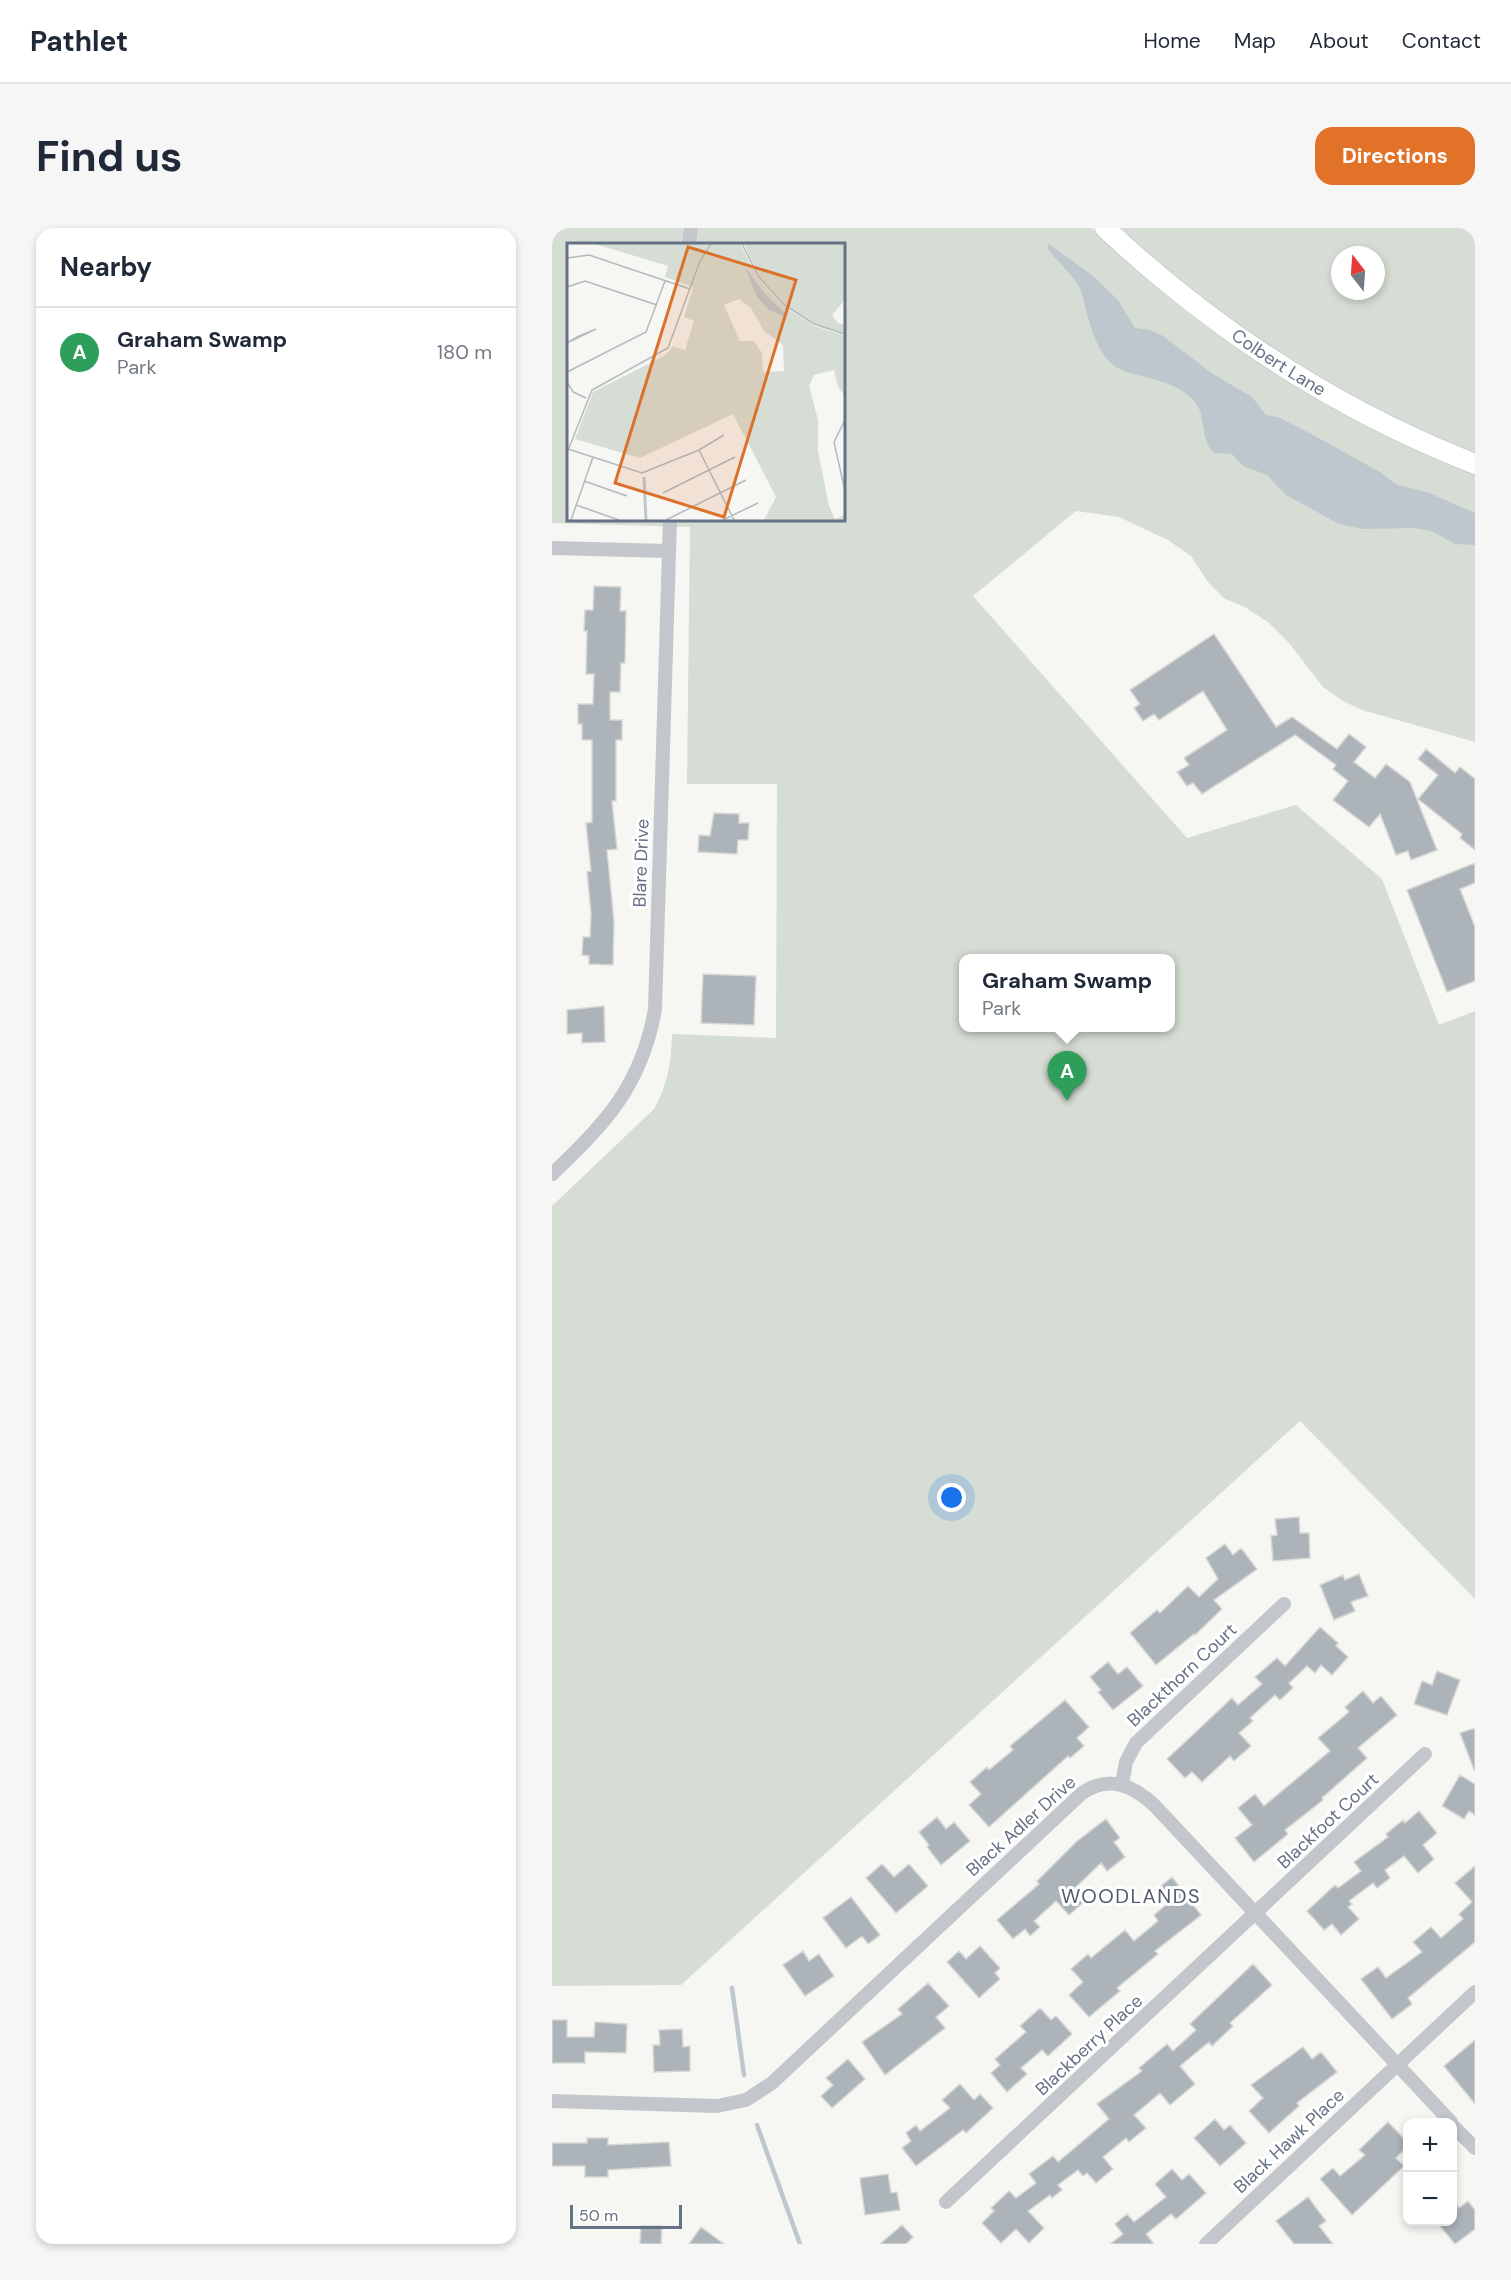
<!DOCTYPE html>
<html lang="en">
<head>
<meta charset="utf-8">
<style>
  :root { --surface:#fff; --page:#f6f6f7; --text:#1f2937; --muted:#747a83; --line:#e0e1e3; --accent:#e17227 }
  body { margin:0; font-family:"DM Sans",sans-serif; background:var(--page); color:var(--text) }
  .controls { position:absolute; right:18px; bottom:18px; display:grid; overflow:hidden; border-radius:12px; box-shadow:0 3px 9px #0003 }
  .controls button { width:54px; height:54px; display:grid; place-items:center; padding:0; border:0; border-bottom:2px solid var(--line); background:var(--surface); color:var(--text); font:30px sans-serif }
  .compass { position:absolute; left:779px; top:18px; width:54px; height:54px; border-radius:50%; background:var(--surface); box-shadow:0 3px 9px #0003; rotate:343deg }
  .scale { position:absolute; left:18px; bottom:15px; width:112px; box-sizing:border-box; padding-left:6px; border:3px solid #657184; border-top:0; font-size:16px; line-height:21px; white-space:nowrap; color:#657184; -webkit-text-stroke:4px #fff; paint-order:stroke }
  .you { position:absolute; left:400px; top:1270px; width:21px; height:21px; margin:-15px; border:4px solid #fff; border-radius:50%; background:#1a73e8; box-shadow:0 0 0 9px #1a73e833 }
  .badge { display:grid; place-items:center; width:39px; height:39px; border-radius:50%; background:var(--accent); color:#fff; font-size:20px; font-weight:700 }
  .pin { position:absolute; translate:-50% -50px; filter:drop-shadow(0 2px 3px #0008) }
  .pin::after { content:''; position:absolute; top:32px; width:21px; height:18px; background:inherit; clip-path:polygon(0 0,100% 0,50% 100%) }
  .popup { position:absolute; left:407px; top:726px; width:216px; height:78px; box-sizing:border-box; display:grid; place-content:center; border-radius:12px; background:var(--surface); filter:drop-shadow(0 2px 4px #0005); font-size:20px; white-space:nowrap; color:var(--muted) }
  .popup b { font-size:22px; color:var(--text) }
  .popup::after { content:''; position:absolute; left:50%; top:100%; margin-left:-12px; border:12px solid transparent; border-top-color:var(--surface) }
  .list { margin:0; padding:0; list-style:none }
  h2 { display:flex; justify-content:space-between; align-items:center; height:78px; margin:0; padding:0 24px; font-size:26px }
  h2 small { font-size:20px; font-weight:400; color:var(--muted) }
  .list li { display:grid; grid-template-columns:39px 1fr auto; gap:18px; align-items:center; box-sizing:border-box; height:90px; padding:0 24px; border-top:2px solid var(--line) }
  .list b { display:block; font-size:22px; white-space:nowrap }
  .list p { margin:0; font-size:20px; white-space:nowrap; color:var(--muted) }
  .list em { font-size:20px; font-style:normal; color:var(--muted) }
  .map { position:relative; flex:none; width:923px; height:2016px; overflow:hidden; border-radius:18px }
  header { display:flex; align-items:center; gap:36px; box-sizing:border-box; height:84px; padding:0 30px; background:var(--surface); border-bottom:2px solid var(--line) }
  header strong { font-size:28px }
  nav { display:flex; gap:33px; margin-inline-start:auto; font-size:21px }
  .intro { display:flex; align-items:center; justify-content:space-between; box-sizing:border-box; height:144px; padding:0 36px }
  h1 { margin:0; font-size:42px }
  .button { padding:15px 27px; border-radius:18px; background:var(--accent); color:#fff; font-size:21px; font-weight:700 }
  main { display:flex; gap:36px; padding:0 36px }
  aside { flex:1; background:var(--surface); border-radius:18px; box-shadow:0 3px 9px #0003 }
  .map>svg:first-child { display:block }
</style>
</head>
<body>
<header>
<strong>Pathlet</strong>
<nav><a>Home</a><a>Map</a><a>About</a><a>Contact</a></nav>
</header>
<div class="intro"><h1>Find us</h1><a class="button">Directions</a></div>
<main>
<aside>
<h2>Nearby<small></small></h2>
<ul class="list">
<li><span class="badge" style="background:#2e9e5b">A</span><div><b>Graham Swamp</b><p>Park</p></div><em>180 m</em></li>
</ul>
</aside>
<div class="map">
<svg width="923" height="2016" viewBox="0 0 923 2016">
  <rect width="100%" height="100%" fill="#f6f6f3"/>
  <!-- green -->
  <path fill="#d6ddd4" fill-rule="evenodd" d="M0 0H540C610 71 694 132 781 179 827 204 876 222 923 243V514L810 482 791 473 771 459 737 415 717 395 693 379 673 371 656 354 639 328 616 312 567 289 524 283 421 368 635 610 744 577 830 651 887 797 923 783V1371L748 1193 129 1757 0 1758V978L102 881C116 856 119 835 120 806L224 810 225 556H135L138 299 0 295ZM16 16H291V291H16ZM412 730H618V800H412Z
    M569 0H923V227L858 204 706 117 635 64ZM788 27H824V63H788Z"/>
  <!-- water -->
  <path fill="#bfc7ce" d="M497 16 541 48 566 72 583 100 598 102 611 108 661 146 700 169 714 187 726 189 761 207 828 244 845 257 875 264 923 285V317L903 316 879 303 862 300 811 301 787 296 734 267 715 247 691 238 680 226 662 225C647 211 655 188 643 174 620 146 574 152 558 134 540 116 536 86 529 63 525 51 503 31 495 20Z"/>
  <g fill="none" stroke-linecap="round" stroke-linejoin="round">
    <!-- stream -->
    <path stroke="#bfc7ce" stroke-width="4.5" d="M180 1760 192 1847
      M205 1897 248 2016"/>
  </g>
  <!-- building -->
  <path fill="#acb3b9" stroke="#d7d8d5" stroke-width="1.5" d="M42 358 69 359 68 383H74L73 435H69L68 464H58V492H70V512H64V573H60L65 621 55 622 62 694 61 737 37 736V728L30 727 31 709H38L39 685 35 644 39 643 34 595 40 594V512H30V496H26V476H41L42 446H34L35 403H32L33 382H41Z
    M662 406 724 499 740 489 785 521 797 506 814 519 802 534 823 550 834 536 858 554 885 622 859 632 856 623 844 627 828 586 817 599 781 572 796 553 781 541 784 537 743 507 650 566 641 555 635 558 625 544 637 537 632 530 675 502 651 463 607 492 602 486 591 493 582 480 588 476 578 462Z
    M874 521 903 545 908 539 923 551V622L908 610 910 606 866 571 886 547 866 531Z
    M162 585 187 586V595H197L196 612H186L185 626 146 624 147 607 158 608Z
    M923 635V655L908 661 923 699V753L895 764 855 662Z
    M151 746 204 748 202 797 149 795Z
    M52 778 53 814 30 815V805L15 806V782Z
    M747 1289 748 1305H757L758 1330 721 1333 719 1308 725 1307 723 1291Z
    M673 1316 681 1327 689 1320 705 1341 662 1372 670 1381 643 1407 642 1406 604 1437 578 1405 605 1382 608 1385 636 1358 647 1369 666 1351 654 1330Z
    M807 1346 816 1368 799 1374 803 1383 782 1392 768 1357 791 1347 793 1352Z
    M768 1399 786 1415 784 1418 796 1429 780 1447 769 1437 763 1445 755 1438 737 1455 741 1460 728 1472 723 1467 698 1490 701 1493 687 1505 699 1518 682 1533 678 1528 650 1554 640 1544 633 1550 615 1531 680 1470 686 1477 710 1456 703 1449 725 1430 733 1438Z
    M556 1434 566 1446 575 1439 591 1458 561 1482 546 1464 549 1462 538 1449Z
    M885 1443 908 1452 895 1487 862 1476 870 1453 880 1457Z
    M811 1463 821 1475 829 1468 845 1487 806 1520 815 1530 770 1570 771 1572 733 1602 736 1606 702 1634 683 1610 700 1597 686 1580 703 1566 712 1578 778 1523 766 1510 797 1484 793 1479Z
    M513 1472 537 1499 525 1510 532 1518 518 1530 516 1528 437 1599 417 1577 429 1566 418 1554 435 1539 437 1542 461 1522 458 1518Z
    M923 1500V1542H922L908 1505Z
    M908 1547 923 1556V1587L917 1583 912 1591 890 1578Z
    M867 1583 885 1605 871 1617 882 1631 866 1645 852 1628 833 1642 838 1650 825 1660 821 1655 797 1673 800 1676 796 1679 807 1691 789 1707 780 1696 772 1702 755 1683 783 1657 786 1660 809 1643 802 1634 836 1609 834 1606 851 1592 853 1595Z
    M385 1589 394 1601 402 1594 418 1613 389 1637 375 1619 377 1617 367 1604Z
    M554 1591 568 1610 562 1614 573 1629 555 1643 549 1635 522 1661 533 1673 517 1687 504 1673 482 1693 488 1699 478 1708 473 1701 461 1711 445 1692 487 1656 485 1653 524 1614Z
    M330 1636 342 1649 357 1636 376 1658 344 1685 314 1650Z
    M923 1638V1714L856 1770 860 1776 840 1791 809 1751 826 1739 834 1750 870 1724 861 1714 879 1699 889 1710 911 1691 907 1686 920 1674 903 1655Z
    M620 1649 649 1687 603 1723 606 1726 565 1760 568 1763 537 1789 517 1767 531 1754 519 1741 536 1726 539 1730 573 1702 582 1713 606 1693 602 1687 615 1676 604 1662Z
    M299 1669 328 1707 316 1716 310 1708 294 1720 271 1690Z
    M428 1718 448 1740 443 1745 448 1751 427 1770 395 1734 407 1723 414 1731Z
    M251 1723 257 1733 267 1726 282 1748 253 1768 231 1737Z
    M701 1736 720 1757 678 1795 681 1798 660 1818 657 1814 628 1838 643 1856 618 1877 608 1865 582 1887 594 1900 577 1914 574 1910 551 1929 561 1941 544 1955 535 1945 531 1948 526 1942 506 1957 510 1962 500 1970 498 1967 476 1983 492 2000 477 2015 464 2001 449 2015 430 1995 442 1983 439 1980 457 1963 464 1970 484 1955 477 1946 501 1928 506 1934 557 1891 545 1876 590 1843 587 1840 615 1816 621 1823 644 1802 638 1796Z
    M376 1755 397 1778 384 1789 393 1800 333 1847 310 1814 350 1786 346 1781Z
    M488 1780 499 1792 504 1788 520 1806 496 1828 490 1822 469 1840 475 1846 455 1864 439 1845 448 1837 443 1831 474 1804 468 1798Z
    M0 1792H15V1809H42L43 1794 75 1796 74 1825 33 1824V1835H0Z
    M130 1801 131 1819 138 1818V1843L102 1844 101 1817H108L107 1802Z
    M923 1812V1876L892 1838Z
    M751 1819 760 1831 769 1824 785 1844 745 1875 747 1878 717 1905 697 1883 711 1870 699 1857Z
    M296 1831 313 1851 280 1880 269 1868 281 1857 274 1850Z
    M408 1856 422 1872 428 1866 441 1880 414 1905 411 1902 364 1938 350 1920 359 1913 354 1905 364 1897 368 1903 398 1880 390 1872Z
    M663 1891 672 1902 678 1897 694 1915 668 1938 642 1910Z
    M836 1894 855 1914V1919L844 1930 852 1938 800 1987 768 1951 781 1940 788 1948 813 1927 807 1922Z
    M35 1910H56V1917L117 1914 119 1938 56 1942V1949H33V1938H0V1915H35Z
    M620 1941 630 1952 637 1946 654 1965 624 1991 619 1986 594 2006 602 2016H558L571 2006 563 1996 575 1986 582 1994 614 1969 603 1956Z
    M336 1946 339 1965 345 1964 348 1982 313 1987 308 1950Z
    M756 1969 774 1993 767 1998 781 2016H742L724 1993Z
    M900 1971 907 1980 916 1973 923 1982V2001L903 2016 888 1998 894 1994H900Z
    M350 1997 361 2009 354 2016H328Z
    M89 1998H110L109 2016H88Z
    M149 1999 172 2016H137Z"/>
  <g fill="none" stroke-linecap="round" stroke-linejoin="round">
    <defs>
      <g id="secondary">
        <path id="s1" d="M553 0C661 101 785 182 923 236"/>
      </g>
    </defs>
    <!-- secondary casing -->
    <use href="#secondary" stroke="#b6b9bf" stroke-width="21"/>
    <!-- street -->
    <path stroke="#c3c6ca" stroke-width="14" d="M137 16 139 0
      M0 320 116 323
      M0 946C54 896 90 856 103 781L118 291
      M570 1556 574 1534 584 1515 732 1376
      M0 1873 165 1878 194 1872 220 1855 529 1566C556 1546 581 1557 603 1578L899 1894
      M900 1897 923 1920
      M394 1974 873 1526
      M654 2016 923 1764"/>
    <!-- secondary -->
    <use href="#secondary" stroke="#fff" stroke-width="20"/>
  </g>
  <g text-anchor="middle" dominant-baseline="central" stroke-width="6" stroke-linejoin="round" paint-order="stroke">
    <!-- street labels -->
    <g font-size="18" fill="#657184" stroke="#fff">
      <text stroke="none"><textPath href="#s1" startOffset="220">Colbert Lane</textPath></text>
      <text transform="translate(89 635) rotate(-88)">Blare Drive</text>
      <text transform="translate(630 1447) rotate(-43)">Blackthorn Court</text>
      <text transform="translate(776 1593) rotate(-43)">Blackfoot Court</text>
      <text transform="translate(469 1598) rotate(-42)">Black Adler Drive</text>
      <text transform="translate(537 1817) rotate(-43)">Blackberry Place</text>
      <text transform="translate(737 1913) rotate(-43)">Black Hawk Place</text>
    </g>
    <!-- neighbourhood labels -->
    <g font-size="20" letter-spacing="1.5" fill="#535c69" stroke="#fff">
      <text x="579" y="1668">WOODLANDS</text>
    </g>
  </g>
  <!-- overview -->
  <g transform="translate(15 15)">
    <rect width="278" height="278" fill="#f6f6f3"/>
    <path d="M28 1H173L192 36 214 61 247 83 277 92V152L271 144 267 127 247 132 242 143 251 177V208L262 263 268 276 277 272V277H197L209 254 166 171 73 215 8 196 26 149 99 112 106 103 118 107 127 78 117 74 126 44 98 34 101 23ZM172 56 184 65 197 88 216 102 217 128 196 129 195 110 187 98H173L157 62ZM177 1H277V58L265 72 271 80 277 81V90L248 81 214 59 193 34Z" fill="#d6ddd4" fill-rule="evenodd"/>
    <path d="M178 24 198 51 219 71V74L202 67 190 54Z" fill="#bfc7ce"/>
    <path fill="none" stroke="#bfc7ce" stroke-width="3" d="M77 234 79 277"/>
    <path fill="none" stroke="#b3b9c0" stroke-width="1.5" d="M175 1 192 34 216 61 247 81 278 91M0 15 22 12 123 46M0 44 18 38 90 62M0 100 10 94 29 86 4 98M0 129 79 89 98 38M0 139 6 149 19 155M278 177 267 199 278 248M1 206 75 230 132 207M132 207 167 277M132 207 157 192M0 210 25 147 101 105 133 18 144 1M17 238 60 253M96 250 168 214M9 262 52 277M4 277 26 214M99 277 179 237M156 277 191 260"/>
    <path fill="#db722c" fill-opacity="0.15" stroke="#db722c" stroke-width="3" d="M121 4 229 37 157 274 48 240Z"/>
    <rect width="278" height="278" fill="none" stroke="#657184" stroke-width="3"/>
  </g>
</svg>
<div class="controls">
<button>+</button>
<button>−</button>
</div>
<svg class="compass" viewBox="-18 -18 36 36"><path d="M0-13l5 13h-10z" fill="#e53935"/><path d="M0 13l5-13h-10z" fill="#747a83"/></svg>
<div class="scale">50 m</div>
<div class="you"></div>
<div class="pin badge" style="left:515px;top:873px;background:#2e9e5b">A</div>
<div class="popup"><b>Graham Swamp</b>Park</div>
</div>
</main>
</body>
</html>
